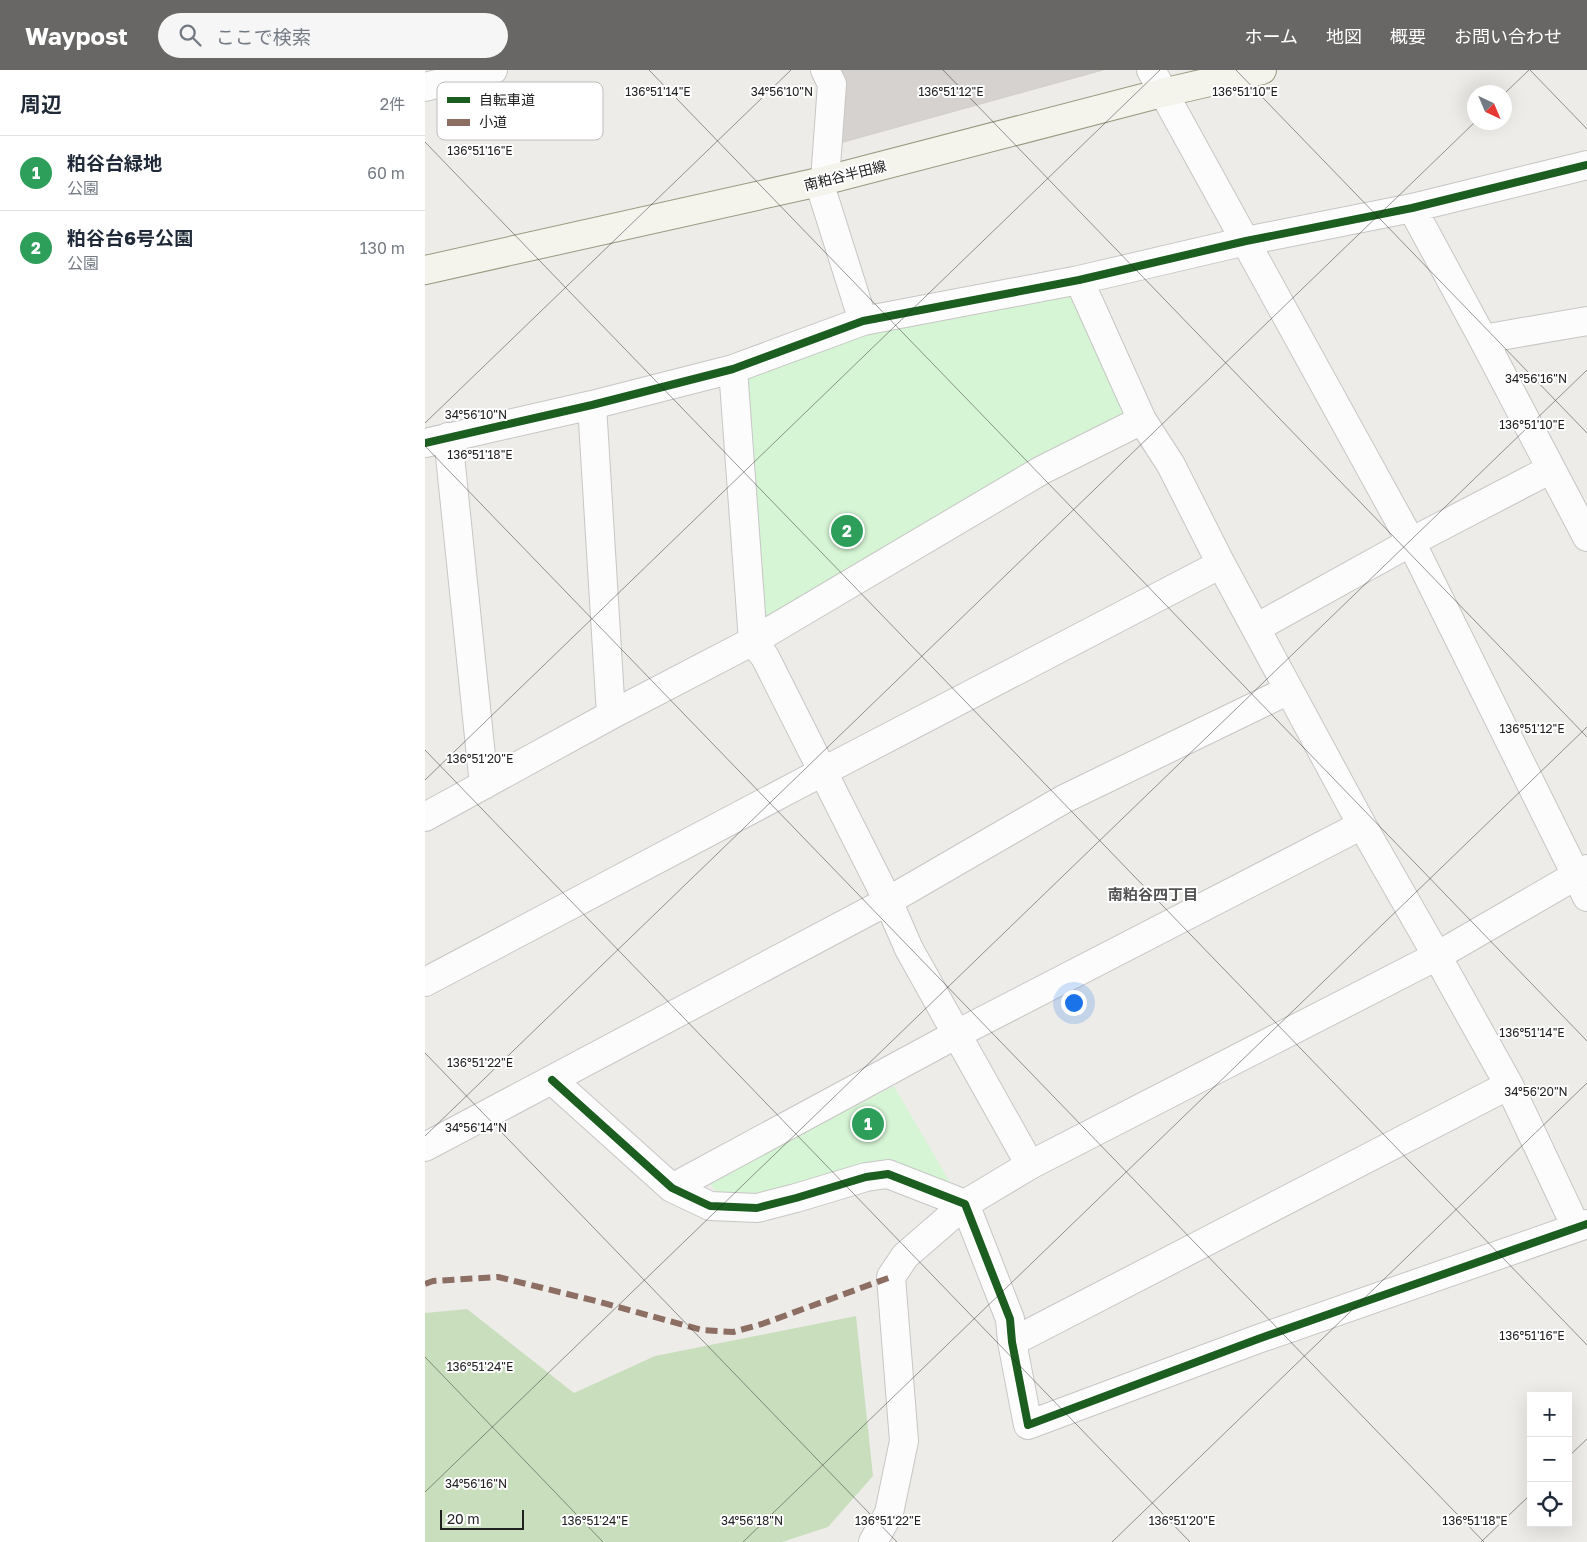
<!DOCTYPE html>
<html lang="ja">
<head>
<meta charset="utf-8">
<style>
  :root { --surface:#fff; --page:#f6f6f7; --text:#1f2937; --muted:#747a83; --line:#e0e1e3; --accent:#686766 }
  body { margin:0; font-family:"Golos Text","Noto Sans JP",sans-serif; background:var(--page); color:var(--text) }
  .controls { position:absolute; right:15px; bottom:15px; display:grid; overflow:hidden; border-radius:0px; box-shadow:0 5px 20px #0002 }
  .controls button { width:45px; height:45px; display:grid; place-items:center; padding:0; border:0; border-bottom:1px solid var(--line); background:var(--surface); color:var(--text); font:25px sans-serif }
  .compass { position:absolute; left:1042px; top:15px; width:45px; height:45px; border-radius:50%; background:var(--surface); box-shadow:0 5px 20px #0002; rotate:136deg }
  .scale { position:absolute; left:15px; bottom:12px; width:84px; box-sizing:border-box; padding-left:5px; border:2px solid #202020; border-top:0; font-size:14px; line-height:18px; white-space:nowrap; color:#202020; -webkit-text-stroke:4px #fff; paint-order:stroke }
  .you { position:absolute; left:648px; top:932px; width:18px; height:18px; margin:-12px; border:4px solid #fff; border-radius:50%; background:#1a73e8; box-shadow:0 0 0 8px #1a73e833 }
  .badge { display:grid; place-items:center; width:32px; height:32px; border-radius:50%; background:var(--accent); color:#fff; font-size:16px; font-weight:700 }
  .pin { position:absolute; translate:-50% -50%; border:2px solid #fff; box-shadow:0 1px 5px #0006 }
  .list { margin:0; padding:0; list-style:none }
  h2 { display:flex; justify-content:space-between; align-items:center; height:65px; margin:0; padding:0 20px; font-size:21px }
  h2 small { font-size:16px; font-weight:400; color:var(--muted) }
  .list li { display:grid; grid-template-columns:32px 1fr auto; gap:15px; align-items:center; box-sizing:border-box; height:75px; padding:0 20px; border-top:1px solid var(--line) }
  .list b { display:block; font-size:19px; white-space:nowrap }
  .list p { margin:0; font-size:16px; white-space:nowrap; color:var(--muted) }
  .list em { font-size:16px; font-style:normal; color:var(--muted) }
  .icon { flex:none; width:28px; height:28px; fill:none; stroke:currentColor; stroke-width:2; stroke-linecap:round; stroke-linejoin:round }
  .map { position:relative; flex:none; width:1162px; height:1472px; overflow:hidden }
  header { display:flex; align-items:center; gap:30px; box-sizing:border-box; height:70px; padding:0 25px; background:var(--accent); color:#fff }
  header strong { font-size:24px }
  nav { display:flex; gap:28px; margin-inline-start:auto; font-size:18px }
  .search { width:350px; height:45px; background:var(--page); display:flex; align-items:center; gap:12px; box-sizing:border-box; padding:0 18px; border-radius:28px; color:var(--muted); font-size:19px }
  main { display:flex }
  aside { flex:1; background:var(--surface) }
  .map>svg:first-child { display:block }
</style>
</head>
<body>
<header>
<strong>Waypost</strong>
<div class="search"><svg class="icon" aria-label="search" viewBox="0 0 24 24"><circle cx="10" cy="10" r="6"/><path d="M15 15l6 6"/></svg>ここで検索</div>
<nav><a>ホーム</a><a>地図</a><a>概要</a><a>お問い合わせ</a></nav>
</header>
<main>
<aside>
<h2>周辺<small>2件</small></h2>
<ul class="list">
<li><span class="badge" style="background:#2e9e5b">1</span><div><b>粕谷台緑地</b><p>公園</p></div><em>60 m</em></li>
<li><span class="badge" style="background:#2e9e5b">2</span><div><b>粕谷台6号公園</b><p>公園</p></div><em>130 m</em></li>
</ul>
</aside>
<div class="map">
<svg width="1162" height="1472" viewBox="0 0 1162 1472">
  <rect width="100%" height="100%" fill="#eeece9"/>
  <!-- forest -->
  <path fill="#c9debd" d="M42 1239 149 1323 230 1286 431 1246 448 1406 403 1457 357 1472H0V1243Z"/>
  <!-- park -->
  <path fill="#d6f5d5" d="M654 210 717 350 328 571 308 299Z
    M469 1016 530 1121 506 1109 333 1125 291 1121 284 1113 322 1092Z"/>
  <!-- building -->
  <path fill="#d5d2d0" stroke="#d2ceca" d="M413 0H678L415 73Z"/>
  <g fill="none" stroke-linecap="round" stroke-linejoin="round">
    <defs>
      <path id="minor" d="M400 0 407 14 400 110
        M0 17 68 0
        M394 112 438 251
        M987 138 1058 269 1162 467
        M654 210 717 350 746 395 796 494 937 755 1012 886 1084 1015 1151 1157
        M1058 269 1162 251
        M308 299 328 571 340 587 463 831 484 879 605 1095 540 1134 480 1186 466 1207 479 1371 464 1443 448 1472
        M167 335 186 645
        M23 367 59 715
        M0 373 167 335 308 299 438 251 654 210 821 171 987 138 1162 95
        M831 558 986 472 1126 399
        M0 747 186 645 328 571 617 400 717 350
        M0 912 397 702 796 494
        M127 1010 247 1118 285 1136 332 1138 371 1128 441 1107 463 1104 540 1134 585 1249 587 1272 603 1355 833 1269 1162 1154
        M0 1077 463 831 639 729 864 620
        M247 1118 532 964 937 755
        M587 1272 1084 1015"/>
      <path id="tertiary" d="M726 0 986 472 1162 827
        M605 1095 1012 886 1162 799"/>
      <path id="secondary" d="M0 200 394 112 737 23 837 0"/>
    </defs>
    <!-- minor casing -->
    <use href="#minor" stroke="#c7c6c5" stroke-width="30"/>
    <!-- tertiary casing -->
    <use href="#tertiary" stroke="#c7c6c5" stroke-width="30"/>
    <!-- secondary casing -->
    <use href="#secondary" stroke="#98997f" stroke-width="30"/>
    <!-- minor -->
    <use href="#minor" stroke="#fcfcfc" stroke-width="28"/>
    <!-- tertiary -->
    <use href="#tertiary" stroke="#fcfcfc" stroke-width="28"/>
    <!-- secondary -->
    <use href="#secondary" stroke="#f4f4ec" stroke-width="28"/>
    <!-- quiet -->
    <path stroke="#8d6e63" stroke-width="6" stroke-dasharray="12 6" stroke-linecap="butt" d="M0 1214 8 1211 73 1207 171 1231 277 1260 308 1262 337 1254 466 1207"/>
    <defs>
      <path id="cycleway" d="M0 373 167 335 308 299 438 251 654 210 821 171 987 138 1162 95
        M127 1010 247 1118 285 1136 332 1138 371 1128 441 1107 463 1104 540 1134 585 1249 587 1272 603 1355 833 1269 1162 1154"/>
    </defs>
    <!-- cycleway casing -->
    <use href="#cycleway" stroke="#fff" stroke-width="11"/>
    <!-- cycleway -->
    <use href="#cycleway" stroke="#1b5e20" stroke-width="8"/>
  </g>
  <!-- ticks -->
  <path fill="none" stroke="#202020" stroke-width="1" stroke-opacity="0.45" d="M224 0 1162 971M518 0 1162 667M811 0 1162 363M1105 0 1162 59M1080 23 1104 0M0 72 1162 1275M0 353 366 0M0 376 1059 1472M0 680 765 1472M0 710 735 0M0 983 472 1472M0 1066 1050 52M0 1287 178 1472M1143 1387 1162 1369M0 1422 1162 300M318 1472 1162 657M687 1472 1162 1013M1056 1472 1106 1424"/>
  <g text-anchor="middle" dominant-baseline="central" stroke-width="4" stroke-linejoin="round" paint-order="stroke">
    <!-- street labels -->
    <g font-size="14" fill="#202020" stroke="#fff">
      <text transform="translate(420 105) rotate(-14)">南粕谷半田線</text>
    </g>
    <!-- neighbourhood labels -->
    <g font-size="15" font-weight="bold" fill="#535353" stroke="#fff">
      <text x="728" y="824">南粕谷四丁目</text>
    </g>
  </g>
  <!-- legend -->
  <rect x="12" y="12" width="166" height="58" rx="8" fill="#fff" stroke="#bcbcbc" stroke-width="1"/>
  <rect x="22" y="27" width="23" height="6" fill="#1b5e20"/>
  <rect x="22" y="49" width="23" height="7" fill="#8d6e63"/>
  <g font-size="14" fill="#202020">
    <text x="54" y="35">自転車道</text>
    <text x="54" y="57">小道</text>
  </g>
  <g font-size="12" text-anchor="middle" fill="#202020" stroke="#fff" stroke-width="4" stroke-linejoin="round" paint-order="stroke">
    <text x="357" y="26">34°56'10"N</text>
    <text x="233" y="26">136°51'14"E</text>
    <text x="526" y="26">136°51'12"E</text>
    <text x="820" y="26">136°51'10"E</text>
    <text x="55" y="85">136°51'16"E</text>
    <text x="1111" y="313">34°56'16"N</text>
    <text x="51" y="349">34°56'10"N</text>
    <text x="1107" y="359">136°51'10"E</text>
    <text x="55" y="389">136°51'18"E</text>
    <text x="1107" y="663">136°51'12"E</text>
    <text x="55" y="693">136°51'20"E</text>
    <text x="1107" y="967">136°51'14"E</text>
    <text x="55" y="997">136°51'22"E</text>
    <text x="1111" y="1026">34°56'20"N</text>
    <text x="51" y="1062">34°56'14"N</text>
    <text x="1107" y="1270">136°51'16"E</text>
    <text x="55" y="1301">136°51'24"E</text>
    <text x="51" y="1418">34°56'16"N</text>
    <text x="170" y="1455">136°51'24"E</text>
    <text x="463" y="1455">136°51'22"E</text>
    <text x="757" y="1455">136°51'20"E</text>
    <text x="1050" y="1455">136°51'18"E</text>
    <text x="327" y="1455">34°56'18"N</text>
  </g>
</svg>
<div class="controls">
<button>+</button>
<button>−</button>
<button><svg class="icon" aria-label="locate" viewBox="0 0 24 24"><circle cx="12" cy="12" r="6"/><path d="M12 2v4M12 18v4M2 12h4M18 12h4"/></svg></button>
</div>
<svg class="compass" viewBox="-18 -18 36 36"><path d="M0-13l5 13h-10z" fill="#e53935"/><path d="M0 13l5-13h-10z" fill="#747a83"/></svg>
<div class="scale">20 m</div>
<div class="you"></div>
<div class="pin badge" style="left:443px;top:1054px;background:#2e9e5b">1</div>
<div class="pin badge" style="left:422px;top:461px;background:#2e9e5b">2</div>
</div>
</main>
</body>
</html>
